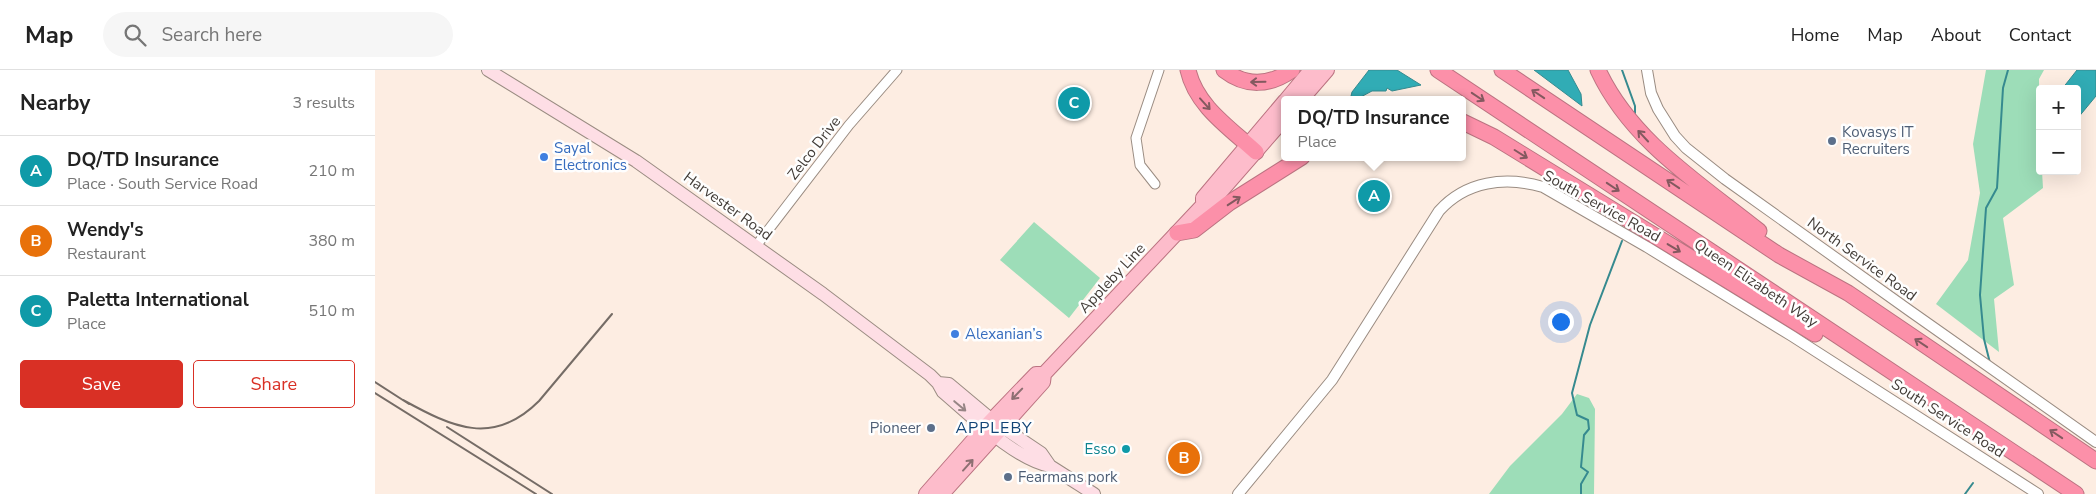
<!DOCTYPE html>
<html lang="en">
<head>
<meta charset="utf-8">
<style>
  :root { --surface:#fff; --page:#f6f6f6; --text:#222; --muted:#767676; --line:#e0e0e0; --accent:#d93025 }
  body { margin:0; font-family:"Nunito Sans",sans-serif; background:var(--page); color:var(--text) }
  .controls { position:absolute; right:15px; top:15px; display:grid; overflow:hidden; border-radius:5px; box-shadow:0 5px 20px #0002 }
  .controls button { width:45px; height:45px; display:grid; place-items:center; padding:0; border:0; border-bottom:1px solid var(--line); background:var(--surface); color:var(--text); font:25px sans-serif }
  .you { position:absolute; left:1185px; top:251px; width:18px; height:18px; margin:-12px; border:4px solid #fff; border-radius:50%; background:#1a73e8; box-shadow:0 0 0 8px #1a73e833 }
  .badge { display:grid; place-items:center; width:32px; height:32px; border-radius:50%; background:var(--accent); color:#fff; font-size:16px; font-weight:700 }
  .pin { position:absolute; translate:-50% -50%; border:2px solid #fff; box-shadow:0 1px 5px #0006 }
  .popup { position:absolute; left:906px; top:26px; width:185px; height:65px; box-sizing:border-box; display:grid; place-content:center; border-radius:5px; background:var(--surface); filter:drop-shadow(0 1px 4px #0005); font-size:16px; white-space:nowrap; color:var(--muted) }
  .popup b { font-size:19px; color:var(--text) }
  .popup::after { content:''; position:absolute; left:50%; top:100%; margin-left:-10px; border:10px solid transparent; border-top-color:var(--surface) }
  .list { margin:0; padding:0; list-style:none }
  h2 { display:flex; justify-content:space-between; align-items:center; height:65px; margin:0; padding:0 20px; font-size:21px }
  h2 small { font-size:16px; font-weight:400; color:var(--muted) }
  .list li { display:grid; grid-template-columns:32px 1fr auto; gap:15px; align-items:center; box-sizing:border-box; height:70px; padding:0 20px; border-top:1px solid var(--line) }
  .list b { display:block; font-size:19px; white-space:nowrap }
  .list p { margin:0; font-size:16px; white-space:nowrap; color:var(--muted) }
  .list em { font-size:16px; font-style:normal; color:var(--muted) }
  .actions { display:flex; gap:10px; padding:15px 20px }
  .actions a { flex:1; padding:11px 0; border:1px solid var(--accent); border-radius:5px; text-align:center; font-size:18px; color:var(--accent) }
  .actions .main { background:var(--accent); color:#fff }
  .icon { flex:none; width:28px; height:28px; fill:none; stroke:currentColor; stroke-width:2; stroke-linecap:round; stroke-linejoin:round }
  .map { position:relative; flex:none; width:1721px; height:424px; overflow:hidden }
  header { display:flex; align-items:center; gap:30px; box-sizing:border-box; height:70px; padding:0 25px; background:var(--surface); border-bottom:1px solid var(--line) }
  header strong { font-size:24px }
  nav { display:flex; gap:28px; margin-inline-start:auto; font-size:18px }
  .search { width:350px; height:45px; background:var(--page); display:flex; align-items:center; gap:12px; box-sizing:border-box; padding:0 18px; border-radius:28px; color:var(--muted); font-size:19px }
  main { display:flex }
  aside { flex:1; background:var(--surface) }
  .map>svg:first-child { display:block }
</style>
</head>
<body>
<header>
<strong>Map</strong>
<div class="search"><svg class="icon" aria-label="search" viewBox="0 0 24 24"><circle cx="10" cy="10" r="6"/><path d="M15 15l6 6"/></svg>Search here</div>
<nav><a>Home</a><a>Map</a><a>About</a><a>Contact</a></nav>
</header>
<main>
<aside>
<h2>Nearby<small>3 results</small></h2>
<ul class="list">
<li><span class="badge" style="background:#0f9aa8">A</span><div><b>DQ/TD Insurance</b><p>Place · South Service Road</p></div><em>210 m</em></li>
<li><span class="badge" style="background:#e8710a">B</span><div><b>Wendy's</b><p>Restaurant</p></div><em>380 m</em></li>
<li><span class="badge" style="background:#0f9aa8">C</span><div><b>Paletta International</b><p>Place</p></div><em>510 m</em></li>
</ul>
<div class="actions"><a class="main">Save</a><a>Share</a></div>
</aside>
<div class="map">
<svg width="1721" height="424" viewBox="0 0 1721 424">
  <rect width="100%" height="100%" fill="#fdede2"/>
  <!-- green -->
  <path fill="#9dddb8" d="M1611 0H1669L1664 9 1665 101H1667L1668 118 1628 148 1639 215 1619 229 1624 282 1561 234 1593 190 1605 123 1598 74Z
    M659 152 725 208 694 248 625 190Z
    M1202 324 1214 328 1220 339 1219 424H1114L1135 396 1187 344Z"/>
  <!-- water -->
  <path fill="#31acb5" stroke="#368a8f" d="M994 0H1022L1046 15 1017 21 1012 18 1011 21H997L982 29 977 30 976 26 977 22Z
    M1159 0H1193L1206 24 1207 36Z
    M1702 0H1721V26L1702 49V19H1687Z"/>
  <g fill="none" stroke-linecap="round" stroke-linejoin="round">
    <!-- stream -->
    <path stroke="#368a8f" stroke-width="2" d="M1247 0 1260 36V43
      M1615 293 1609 269 1605 225 1611 138 1622 118 1628 18 1633 0
      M1206 424V414L1213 402 1206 397 1209 365 1214 359 1213 350 1202 345 1197 323 1215 255 1247 171
      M1590 424 1598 413"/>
    <defs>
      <path id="minor" d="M780 114 765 95 761 68 784 0
        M381 176 474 55 522 0"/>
      <path id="tertiary" d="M1272 0 1276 23 1283 39 1300 66 1311 78 1350 109 1535 241 1721 372
        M863 424 957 310 1064 141C1091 111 1130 106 1168 117L1272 177 1417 266 1663 424"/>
      <path id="secondary" d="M113 0 261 91 448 224 555 305 563 313 568 322C595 345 641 390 675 396
        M563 313 574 314 617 350 666 383 675 396 719 424"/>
      <path id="primary" d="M911 30 936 0
        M926 30 952 0
        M828 131V128L910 31
        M551 424 610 357 661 304H669
        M567 424 668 312 669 304 829 134 834 135 910 48"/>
      <path id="motorway" d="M813 0C821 36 855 58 881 82
        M849 0C871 17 894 16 917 0
        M1063 0 1701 424
        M1127 0 1404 185 1473 223 1721 391
        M1223 0C1256 71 1324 113 1384 161
        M1088 52 1119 67 1440 264
        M802 163 819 160 854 133 927 87"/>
    </defs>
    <!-- minor casing -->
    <use href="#minor" stroke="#9a8c82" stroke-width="11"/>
    <!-- tertiary casing -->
    <use href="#tertiary" stroke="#9a8c82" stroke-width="12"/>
    <!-- secondary casing -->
    <use href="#secondary" stroke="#9a8c82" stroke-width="14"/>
    <!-- primary casing -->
    <use href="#primary" stroke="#bb7381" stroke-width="16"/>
    <!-- motorway casing -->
    <use href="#motorway" stroke="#bb7381" stroke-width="17"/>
    <!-- minor -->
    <use href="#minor" stroke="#fff" stroke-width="9"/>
    <!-- tertiary -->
    <use href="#tertiary" stroke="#fff" stroke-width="10"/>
    <!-- secondary -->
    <use href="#secondary" stroke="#fedee5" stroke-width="12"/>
    <!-- primary -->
    <use href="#primary" stroke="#fdbccb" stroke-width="14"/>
    <!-- motorway -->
    <use href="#motorway" stroke="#fc90a9" stroke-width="15"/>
    <!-- rail -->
    <path stroke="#756c66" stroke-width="2" d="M0 312 34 334
      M0 323 161 424
      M28 330C77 357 118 377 164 331L237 244
      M72 357 177 424"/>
  </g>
  <!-- one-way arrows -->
  <defs><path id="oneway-shaft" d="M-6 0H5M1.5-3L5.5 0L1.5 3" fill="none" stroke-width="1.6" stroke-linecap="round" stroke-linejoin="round" transform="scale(1.25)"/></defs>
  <g stroke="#83595f">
    <use href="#oneway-shaft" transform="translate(883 12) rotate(179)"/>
    <use href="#oneway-shaft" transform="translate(1163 24) rotate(-146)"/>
    <use href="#oneway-shaft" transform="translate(1103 27) rotate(34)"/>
    <use href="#oneway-shaft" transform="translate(830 34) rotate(48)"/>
    <use href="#oneway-shaft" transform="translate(1268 66) rotate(-133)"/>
    <use href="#oneway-shaft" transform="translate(1146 84) rotate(32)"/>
    <use href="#oneway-shaft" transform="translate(1298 114) rotate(-146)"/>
    <use href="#oneway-shaft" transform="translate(1238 117) rotate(34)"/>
    <use href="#oneway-shaft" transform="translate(859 131) rotate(-33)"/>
    <use href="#oneway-shaft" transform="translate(1299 178) rotate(31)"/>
    <use href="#oneway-shaft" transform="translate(1546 273) rotate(-146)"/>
    <use href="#oneway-shaft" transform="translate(1681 364) rotate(-146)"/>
  </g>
  <g stroke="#8d6f72">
    <use href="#oneway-shaft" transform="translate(642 324) rotate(134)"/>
    <use href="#oneway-shaft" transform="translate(593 395) rotate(-48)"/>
  </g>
  <use stroke="#978585" href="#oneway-shaft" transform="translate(585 336) rotate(40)"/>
  <!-- markers -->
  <g fill="#5c6f8a" stroke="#fefefe" stroke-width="2">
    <circle cx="1457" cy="71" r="5"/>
    <circle cx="556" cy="358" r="5"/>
    <circle cx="633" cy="407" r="5"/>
  </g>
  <g fill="#3f7fe0" stroke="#fefefe" stroke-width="2">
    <circle cx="169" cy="87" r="5"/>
    <circle cx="580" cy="264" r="5"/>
  </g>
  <circle fill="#0f9aa8" stroke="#fefefe" stroke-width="2" cx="751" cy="379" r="5"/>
  <g text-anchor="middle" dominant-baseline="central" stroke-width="5" stroke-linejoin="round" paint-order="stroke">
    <!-- service labels -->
    <g font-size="15" fill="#4e5e75" stroke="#fefefe" text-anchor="start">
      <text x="1467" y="62">Kovasys IT<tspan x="1467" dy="17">Recruiters</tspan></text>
      <text x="546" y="358" text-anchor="end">Pioneer</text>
      <text x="643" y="407">Fearmans pork</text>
    </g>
    <!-- shop labels -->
    <g font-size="15" fill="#366cbe" stroke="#fefefe" text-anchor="start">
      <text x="179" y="78">Sayal<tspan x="179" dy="17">Electronics</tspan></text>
      <text x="590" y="264">Alexanian’s</text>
    </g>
    <!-- street labels -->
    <g font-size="15" fill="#423c37" stroke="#fefefe">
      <text transform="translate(439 78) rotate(-52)">Zelco Drive</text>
      <text transform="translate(353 136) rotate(36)">Harvester Road</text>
      <text transform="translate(1227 136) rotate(29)">South Service Road</text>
      <text transform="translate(1487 189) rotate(36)">North Service Road</text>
      <text transform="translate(737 208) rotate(-47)">Appleby Line</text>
      <text transform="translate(1381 213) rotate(34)">Queen Elizabeth Way</text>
      <text transform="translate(1573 348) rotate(33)">South Service Road</text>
    </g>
    <!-- culture labels -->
    <g font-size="15" fill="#0d838f" stroke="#fefefe" text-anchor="end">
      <text x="741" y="379">Esso</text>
    </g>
    <!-- neighbourhood labels -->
    <g font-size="16" letter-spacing="1" fill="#104476" stroke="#fefefe">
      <text x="619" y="358">APPLEBY</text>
    </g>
  </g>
</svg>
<div class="controls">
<button>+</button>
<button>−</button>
</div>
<div class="you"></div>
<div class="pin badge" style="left:999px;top:126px;background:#0f9aa8">A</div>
<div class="popup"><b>DQ/TD Insurance</b>Place</div>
<div class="pin badge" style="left:809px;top:388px;background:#e8710a">B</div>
<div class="pin badge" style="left:699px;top:33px;background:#0f9aa8">C</div>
</div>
</main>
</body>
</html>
